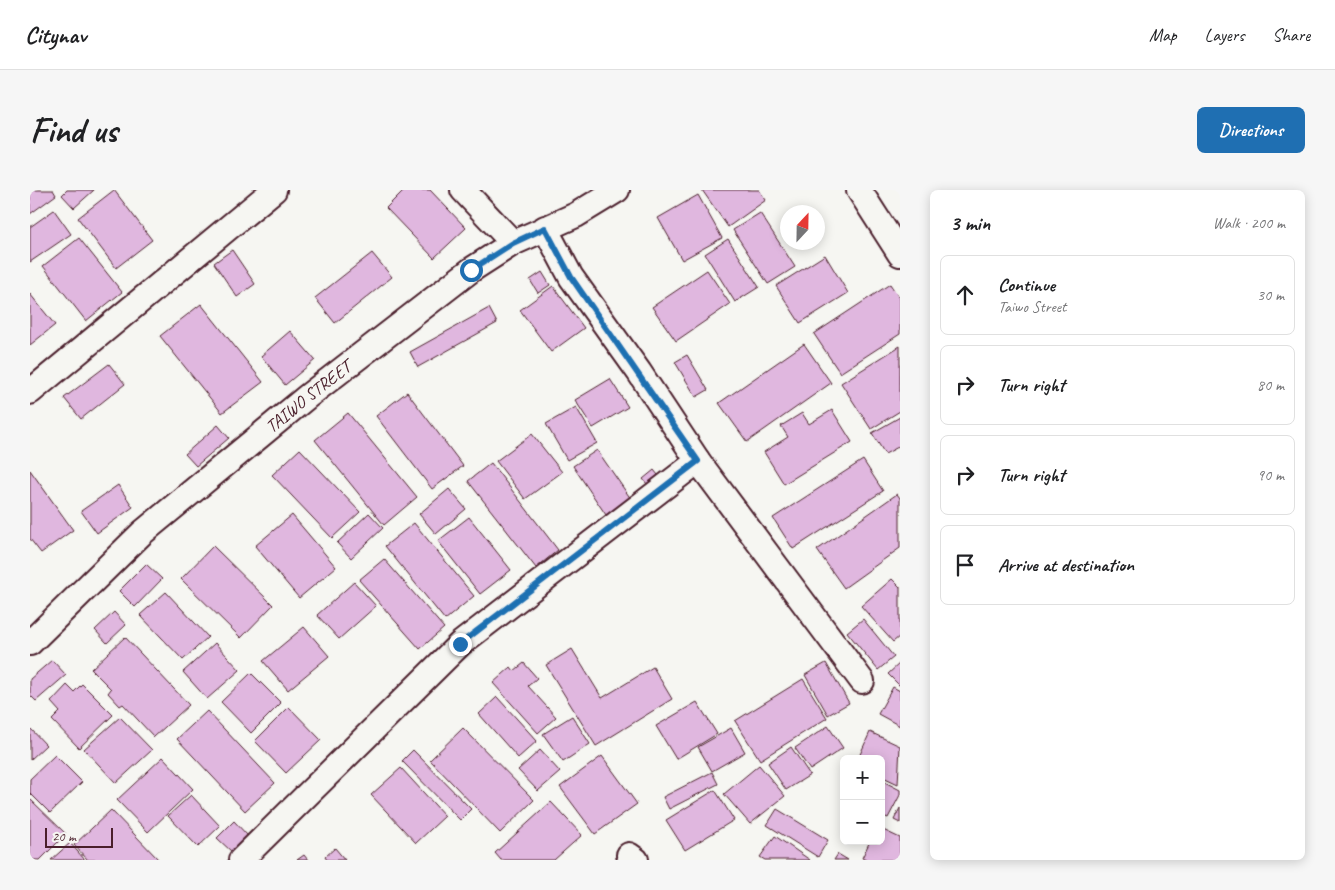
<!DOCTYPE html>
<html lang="en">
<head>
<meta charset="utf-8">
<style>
  :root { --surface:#fff; --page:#f6f6f6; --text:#202124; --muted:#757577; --line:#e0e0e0; --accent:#1f6fb2 }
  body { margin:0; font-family:Caveat,sans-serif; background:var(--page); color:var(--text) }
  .controls { position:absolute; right:15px; bottom:15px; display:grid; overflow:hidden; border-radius:8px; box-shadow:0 2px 12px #0003 }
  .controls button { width:45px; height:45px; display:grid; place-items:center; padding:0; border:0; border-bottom:1px solid var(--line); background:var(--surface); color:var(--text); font:25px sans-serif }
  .compass { position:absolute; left:750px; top:15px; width:45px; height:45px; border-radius:50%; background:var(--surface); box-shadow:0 2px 12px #0003; rotate:22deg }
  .scale { position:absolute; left:15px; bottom:12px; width:68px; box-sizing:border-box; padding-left:5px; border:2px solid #4a1f2b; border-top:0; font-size:14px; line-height:18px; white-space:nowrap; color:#4a1f2b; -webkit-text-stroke:4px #f6f6f2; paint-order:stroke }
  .stop { position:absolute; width:15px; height:15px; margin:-11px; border:4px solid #1f6fb2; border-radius:50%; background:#fff }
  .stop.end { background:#1f6fb2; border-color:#fff; box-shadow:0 1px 5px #0008 }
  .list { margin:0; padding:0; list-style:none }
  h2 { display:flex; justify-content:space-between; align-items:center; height:65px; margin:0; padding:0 20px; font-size:21px }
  h2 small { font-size:16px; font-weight:400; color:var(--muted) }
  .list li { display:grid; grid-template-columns:32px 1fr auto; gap:15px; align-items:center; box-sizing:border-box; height:80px; margin:0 10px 10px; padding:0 10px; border:1px solid var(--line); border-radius:8px }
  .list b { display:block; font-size:19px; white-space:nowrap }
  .list p { margin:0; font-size:16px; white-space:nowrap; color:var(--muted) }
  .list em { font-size:16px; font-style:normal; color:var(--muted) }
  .icon { flex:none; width:28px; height:28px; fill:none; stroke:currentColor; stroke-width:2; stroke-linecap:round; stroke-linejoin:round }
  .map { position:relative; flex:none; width:870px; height:670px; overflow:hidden; border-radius:8px }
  header { display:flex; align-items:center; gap:30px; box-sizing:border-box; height:70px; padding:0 25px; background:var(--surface); border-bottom:1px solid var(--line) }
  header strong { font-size:24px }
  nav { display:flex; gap:28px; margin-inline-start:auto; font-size:18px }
  .intro { display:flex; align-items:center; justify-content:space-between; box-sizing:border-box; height:120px; padding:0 30px }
  h1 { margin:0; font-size:35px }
  .button { padding:12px 22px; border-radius:8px; background:var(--accent); color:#fff; font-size:18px; font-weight:700 }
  main { display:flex; gap:30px; padding:0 30px }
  aside { flex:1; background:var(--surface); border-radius:8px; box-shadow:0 2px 12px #0003 }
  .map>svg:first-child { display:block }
</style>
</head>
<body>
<header>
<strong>Citynav</strong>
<nav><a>Map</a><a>Layers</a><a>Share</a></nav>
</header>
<div class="intro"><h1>Find us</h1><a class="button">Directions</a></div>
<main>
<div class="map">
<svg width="870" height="670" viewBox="0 0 870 670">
  <rect width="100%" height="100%" fill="#f6f6f2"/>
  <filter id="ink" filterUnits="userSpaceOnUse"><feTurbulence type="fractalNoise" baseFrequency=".02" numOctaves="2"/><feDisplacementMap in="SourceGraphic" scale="10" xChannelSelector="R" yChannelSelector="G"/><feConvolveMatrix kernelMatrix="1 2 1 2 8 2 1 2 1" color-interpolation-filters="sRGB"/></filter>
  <g filter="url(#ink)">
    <!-- building -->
    <path fill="#e0b7df" stroke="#4a1f2b" d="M0 0H23L26 5 0 24Z
      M37 0H64L44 18 32 5Z
      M84 0 122 50 86 78 48 28Z
      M374 0H400L436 38 404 68 356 18Z
      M672 0H729L736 10 698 37Z
      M668 5 692 48 652 70 628 28Z
      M24 20 41 44 0 72V37Z
      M730 23 765 77 738 94 703 40Z
      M49 48 92 102 56 131 13 76Z
      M698 49 729 97 705 112 675 64Z
      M202 60 225 94 207 107 184 73Z
      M342 63 362 87 305 133 285 108Z
      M795 65 818 103 770 133 746 96Z
      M677 80 700 114 646 151 622 117Z
      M512 82 520 95 508 103 500 90Z
      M860 94 870 109V144L810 183 784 144Z
      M523 96 554 138 521 162 490 120Z
      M0 104 25 135 0 155Z
      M171 114 233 192 192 223 130 146Z
      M459 118 467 133 388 177 380 162Z
      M260 141 285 170 255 195 231 166Z
      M774 154 801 193 717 252 689 213Z
      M870 156V221L841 239 811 193Z
      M657 165 678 200 666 207 645 172Z
      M79 174 95 194 51 229 34 208Z
      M580 189 598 217 563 238 545 210Z
      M377 202 433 276 402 299 346 226Z
      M546 217 567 253 537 270 516 234Z
      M802 220 822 252 754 294 734 262 758 247 751 236 772 223 779 234Z
      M318 223 387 307 354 335 285 250Z
      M870 227V256L855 264 842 243Z
      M188 235 199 248 166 276 155 264Z
      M502 244 532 282 495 309 466 271Z
      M270 259 330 322 302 348 242 285Z
      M567 260 601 309 576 325 543 276Z
      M833 270 853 301 763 359 743 328Z
      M461 273 528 360 506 378 438 291Z
      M0 280 43 340 11 363 0 349Z
      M624 280 632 290 621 299 613 289Z
      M88 295 103 317 67 343 51 321Z
      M419 299 436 319 406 344 389 324Z
      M867 304 870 308V358L814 398 787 360Z
      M339 323 353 338 321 368 307 353Z
      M262 325 306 377 269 408 225 356Z
      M439 327 481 380 450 404 408 351Z
      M384 333 444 406 415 430 355 356Z
      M183 356 243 415 211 448 151 389Z
      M354 369 414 438 390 459 329 390Z
      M116 374 132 389 105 417 89 401Z
      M862 389 870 397V446L863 452 831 416Z
      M324 392 346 416 309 449 287 425Z
      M136 402 178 447 153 470 110 425Z
      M84 422 96 435 77 453 65 440Z
      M833 429 864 467 848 480 817 442Z
      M274 437 299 466 258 500 233 471Z
      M95 447 159 515 124 547 93 514 90 516 78 503 81 499 61 479Z
      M185 453 210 480 177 509 153 482Z
      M542 459 572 508 623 477 642 509 566 556 516 475Z
      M22 470 36 485 6 511 0 505V489Z
      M494 473 507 488 498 496 526 527 508 543 463 493 481 477 484 481Z
      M796 473 819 513 798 525 775 485Z
      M870 473V496L858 484Z
      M221 483 251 513 221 543 191 512Z
      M773 489 797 528 730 570 705 531Z
      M52 494 83 525 49 558 22 530 30 522 21 512 37 495 44 502Z
      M863 497 870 501V536L848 524Z
      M467 507 507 551 488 568 449 524Z
      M667 512 687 544 646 569 626 536Z
      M259 517 291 550 256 583 225 551Z
      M177 521 245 593 215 621 147 549Z
      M542 526 560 554 533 572 513 544Z
      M90 527 122 560 86 593 54 559Z
      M798 536 813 558 780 580 765 558Z
      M0 538 16 555 0 570Z
      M433 538 504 610 470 643 400 570Z
      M701 538 715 562 682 581 668 557Z
      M840 542 870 556 868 594 851 586V569H828Z
      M761 557 780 585 756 600 738 573Z
      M383 560 441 619 430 630 372 571Z
      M510 560 530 582 508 601 488 580Z
      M25 565 52 592 20 623 0 603V589Z
      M572 566 607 614 565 644 530 597Z
      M133 567 163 599 118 642 87 610Z
      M729 575 755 606 720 634 694 604Z
      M371 578 415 626 386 653 341 605Z
      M682 582 688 594 639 619 633 607Z
      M851 590 870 600V605L858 628 851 625Z
      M685 600 704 630 655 660 636 630Z
      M161 605 190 636 168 657 138 626Z
      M0 609 36 644 10 670H0Z
      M521 612 552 645 524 670H471L465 663Z
      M870 618V633L864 630Z
      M747 619 798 650 788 667 737 635Z
      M81 620 129 670H58L44 655Z
      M204 631 218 646 202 662 187 648Z
      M851 639 870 648V670H836L832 668 840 651H851Z
      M745 646 780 670H735L730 667Z
      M40 653 55 670H21Z
      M305 658 315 670H297L295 667Z
      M808 664 818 670H804Z
      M274 665 278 670H267Z"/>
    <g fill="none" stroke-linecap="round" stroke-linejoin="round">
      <defs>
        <g id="minor">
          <path d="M433 0 483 53"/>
          <path d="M829 0 870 64"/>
          <path d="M515 38 541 87 609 182 668 271 832 491"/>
          <path d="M0 202 244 0"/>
          <path id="s1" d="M0 453 112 343 278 206 441 80 483 53 546 25 587 0"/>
          <path d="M599 665 606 670"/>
          <path d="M211 670 430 454 668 271"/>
        </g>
      </defs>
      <!-- minor casing -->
      <use href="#minor" stroke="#4a1f2b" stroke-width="28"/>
      <!-- minor -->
      <use href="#minor" stroke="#f6f6f2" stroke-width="24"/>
    </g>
  </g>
  <g fill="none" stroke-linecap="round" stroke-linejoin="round" filter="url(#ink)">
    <!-- route -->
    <path stroke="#1f6fb2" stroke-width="6" d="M430 454 668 271 541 87 515 38 483 53 441 80"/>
  </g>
  <g text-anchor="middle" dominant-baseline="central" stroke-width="4" stroke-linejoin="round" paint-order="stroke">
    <!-- street labels -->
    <g font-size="18" fill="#4a1f2b" stroke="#f6f6f2">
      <text stroke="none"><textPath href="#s1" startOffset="372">TAIWO STREET</textPath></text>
    </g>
  </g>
</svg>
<div class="controls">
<button>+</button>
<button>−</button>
</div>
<svg class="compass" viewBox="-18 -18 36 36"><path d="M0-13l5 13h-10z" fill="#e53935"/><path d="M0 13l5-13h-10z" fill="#757577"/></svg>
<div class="scale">20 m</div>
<div class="stop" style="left:441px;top:80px"></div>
<div class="stop end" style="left:430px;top:454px"></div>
</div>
<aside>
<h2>3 min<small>Walk · 200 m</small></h2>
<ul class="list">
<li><svg class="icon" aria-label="ahead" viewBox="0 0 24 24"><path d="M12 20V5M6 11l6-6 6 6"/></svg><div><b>Continue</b><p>Taiwo Street</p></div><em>30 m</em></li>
<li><svg class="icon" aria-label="right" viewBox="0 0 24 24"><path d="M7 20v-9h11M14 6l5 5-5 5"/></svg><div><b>Turn right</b></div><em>80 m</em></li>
<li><svg class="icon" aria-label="right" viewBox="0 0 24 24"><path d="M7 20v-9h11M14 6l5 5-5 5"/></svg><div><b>Turn right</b></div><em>90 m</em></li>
<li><svg class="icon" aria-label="arrive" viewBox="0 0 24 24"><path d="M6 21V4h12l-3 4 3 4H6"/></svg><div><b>Arrive at destination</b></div></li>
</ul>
</aside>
</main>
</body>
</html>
